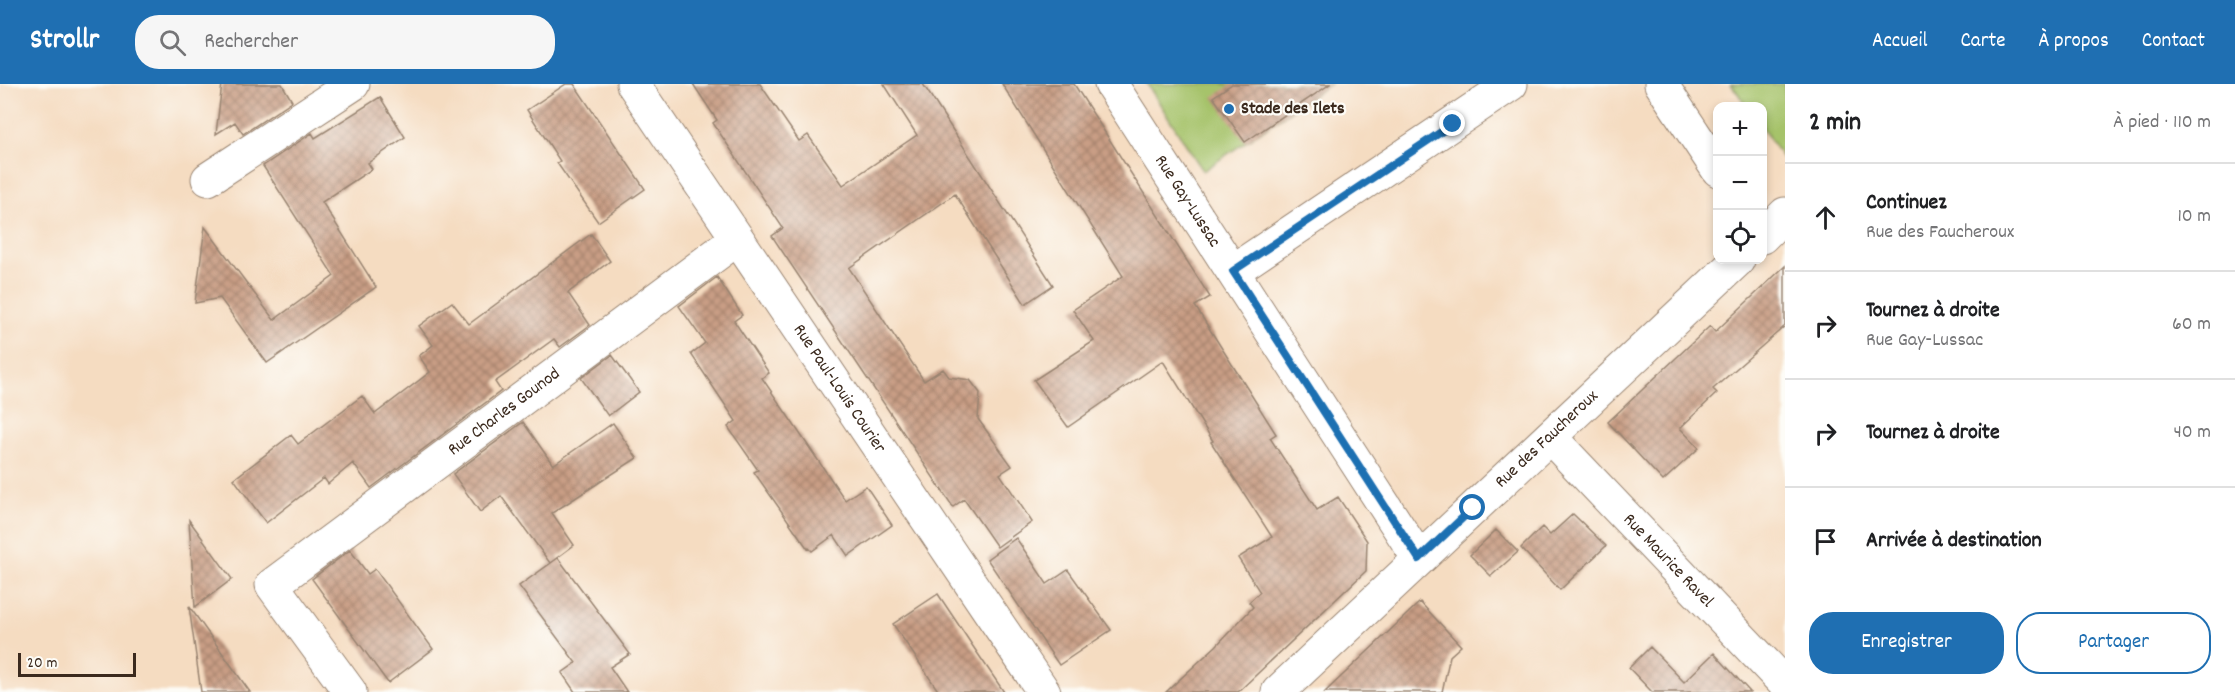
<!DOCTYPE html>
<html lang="fr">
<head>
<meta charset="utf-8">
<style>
  :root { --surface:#fff; --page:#f6f6f6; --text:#202124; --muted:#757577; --line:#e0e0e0; --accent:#1f6fb2 }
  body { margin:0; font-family:Dekko,sans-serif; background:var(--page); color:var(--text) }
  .controls { position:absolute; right:18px; top:18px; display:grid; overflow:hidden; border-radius:12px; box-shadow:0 3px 9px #0003 }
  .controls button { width:54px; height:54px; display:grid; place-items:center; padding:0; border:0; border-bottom:2px solid var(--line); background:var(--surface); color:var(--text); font:30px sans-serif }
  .scale { position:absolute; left:18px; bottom:15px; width:118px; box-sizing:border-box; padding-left:6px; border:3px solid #3b2a1e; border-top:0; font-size:16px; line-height:21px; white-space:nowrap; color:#3b2a1e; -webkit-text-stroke:4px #fdfcf7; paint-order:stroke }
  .stop { position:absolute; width:18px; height:18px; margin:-14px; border:4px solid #1f6fb2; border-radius:50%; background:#fff }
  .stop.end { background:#1f6fb2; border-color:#fff; box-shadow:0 2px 6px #0008 }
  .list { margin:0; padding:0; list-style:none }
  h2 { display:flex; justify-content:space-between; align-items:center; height:78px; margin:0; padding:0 24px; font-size:26px }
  h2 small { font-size:20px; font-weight:400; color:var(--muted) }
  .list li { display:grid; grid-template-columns:39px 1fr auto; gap:18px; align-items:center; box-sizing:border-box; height:108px; padding:0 24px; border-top:2px solid var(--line) }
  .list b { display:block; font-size:22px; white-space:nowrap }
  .list p { margin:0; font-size:20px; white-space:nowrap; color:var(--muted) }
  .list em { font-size:20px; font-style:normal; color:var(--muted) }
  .actions { display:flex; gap:12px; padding:18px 24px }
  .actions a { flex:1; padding:14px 0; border:2px solid var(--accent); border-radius:24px; text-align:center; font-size:21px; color:var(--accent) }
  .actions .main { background:var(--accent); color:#fff }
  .icon { flex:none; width:33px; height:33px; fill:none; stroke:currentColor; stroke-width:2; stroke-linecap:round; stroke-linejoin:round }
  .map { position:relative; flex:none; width:1785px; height:608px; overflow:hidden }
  header { display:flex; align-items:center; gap:36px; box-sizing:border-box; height:84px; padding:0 30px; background:var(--accent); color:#fff }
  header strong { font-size:28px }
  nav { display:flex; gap:33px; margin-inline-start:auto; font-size:21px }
  .search { width:420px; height:54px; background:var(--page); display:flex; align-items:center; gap:15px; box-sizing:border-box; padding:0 21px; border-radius:24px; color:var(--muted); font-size:22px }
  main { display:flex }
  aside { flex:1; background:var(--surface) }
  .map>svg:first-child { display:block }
</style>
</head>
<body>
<header>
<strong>Strollr</strong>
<div class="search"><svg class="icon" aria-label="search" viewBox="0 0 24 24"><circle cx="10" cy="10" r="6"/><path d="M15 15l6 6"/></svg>Rechercher</div>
<nav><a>Accueil</a><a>Carte</a><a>À propos</a><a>Contact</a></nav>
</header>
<main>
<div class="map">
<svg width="1785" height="608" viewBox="0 0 1785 608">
  <defs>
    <pattern id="building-cross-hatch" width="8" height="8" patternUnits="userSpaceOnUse" patternTransform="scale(1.5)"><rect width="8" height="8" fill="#c99e85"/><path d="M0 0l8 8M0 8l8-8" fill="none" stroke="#a4816c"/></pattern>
  </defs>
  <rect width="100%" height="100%" fill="#fdfcf7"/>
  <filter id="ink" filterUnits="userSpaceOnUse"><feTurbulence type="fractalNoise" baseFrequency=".0167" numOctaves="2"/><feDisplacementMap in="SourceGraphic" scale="12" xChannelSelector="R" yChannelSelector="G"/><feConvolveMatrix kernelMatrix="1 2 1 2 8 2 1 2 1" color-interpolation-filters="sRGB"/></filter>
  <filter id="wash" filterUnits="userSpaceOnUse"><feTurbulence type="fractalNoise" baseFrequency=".008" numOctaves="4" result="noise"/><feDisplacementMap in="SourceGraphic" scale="24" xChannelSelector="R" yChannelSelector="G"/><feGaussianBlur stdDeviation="1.35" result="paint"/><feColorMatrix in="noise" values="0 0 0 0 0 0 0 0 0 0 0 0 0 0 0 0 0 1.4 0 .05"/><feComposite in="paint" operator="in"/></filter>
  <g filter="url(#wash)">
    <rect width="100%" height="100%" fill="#f5dcc1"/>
    <!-- pitch -->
    <path fill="#a6c36a" stroke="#707644" stroke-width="1.5" d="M1147 0H1330L1203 87Z
      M1731 0H1785V78L1763 45 1762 22H1747Z"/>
    <g id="blocks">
      <!-- building -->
      <path fill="url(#building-cross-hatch)" d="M222 0H282L292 17 243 50 235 38 216 50Z
        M566 0H574L645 105 598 138 557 79 560 77 527 26Z
        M693 0H760L799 57 808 51 843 101 917 51 884 0H923L1053 201 1025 220 955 110 849 184 924 297 943 285 949 293 970 296 980 309 978 335 1012 382 1000 390 1032 438 997 463 964 415 953 423 772 152 783 144 713 39 717 36Z
        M1002 0H1074L1210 213 1195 222 1276 350 1270 354 1317 426 1338 413 1367 457 1366 487 1238 608H1166L1216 562 1253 523 1249 518 1260 508 1238 474 1272 453 1211 358 1213 357 1163 277 1068 343 1034 296 1094 257 1073 226 1123 192Z
        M1232 0H1330L1245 58 1213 13Z
        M380 13 405 53 368 79 372 85 322 118 376 203 267 279 220 214 195 219 205 143 274 236 334 192 263 82 312 49 315 54Z
        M591 150 610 177 568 209 590 241 560 263 554 255 495 298 501 307 371 404 353 379 328 400 324 394 266 439 234 395 291 351 298 360 362 312 375 330 430 288 419 272 433 261 419 242 452 218 469 240Z
        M1785 182V242L1713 305 1717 309 1680 344 1699 364 1663 397 1608 338 1710 242 1715 248Z
        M717 193 742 231 734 237 769 289 762 294 845 416 866 402 892 441 848 472 834 451 812 467 809 464 808 465 754 388 758 386 728 343 736 337 691 270 705 259 679 222Z
        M612 271 639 308 608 332 581 294Z
        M523 338 553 381 613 339 637 374 552 429 574 461 550 479 501 412 480 428 453 390Z
        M1573 430 1606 462 1560 506 1521 464 1542 443 1550 451Z
        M189 436 232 495 195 523Z
        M1496 446 1518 468 1491 492 1470 471Z
        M1016 454 1047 500 1068 486 1111 546 1059 581 987 475Z
        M350 466 368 490 375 485 433 565 388 599 312 495Z
        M558 474 630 570 610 583 627 608H575L562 589 576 579 519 502Z
        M938 510 976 567 1004 608H939L893 540Z
        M1420 518 1461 562 1450 572 1442 608H1325Z
        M189 522 250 608H201Z
        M1650 563 1684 598 1714 569 1750 608H1652L1629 584Z"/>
    </g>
  </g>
  <g filter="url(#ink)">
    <use href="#blocks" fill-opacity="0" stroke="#988370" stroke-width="1.5"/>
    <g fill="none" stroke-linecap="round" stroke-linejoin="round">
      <defs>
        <g id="minor">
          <path id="s1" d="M633 0 1044 608"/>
          <path id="s2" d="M1111 0 1419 475"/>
          <path d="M1661 0 1718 86"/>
          <path d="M208 95 353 0"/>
          <path d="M1762 153 1785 130"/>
          <path d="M1233 187 1511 0"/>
          <path id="s3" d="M1550 353 1785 600"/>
          <path id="s4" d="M350 608 272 501 737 155"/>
          <path id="s5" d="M1278 608 1738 176"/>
        </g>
      </defs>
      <!-- minor casing -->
      <use href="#minor" stroke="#988370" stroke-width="35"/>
      <!-- minor -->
      <use href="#minor" stroke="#fff" stroke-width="33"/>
    </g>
  </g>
  <g fill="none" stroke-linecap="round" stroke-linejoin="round" filter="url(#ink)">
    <!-- route -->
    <path stroke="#1f6fb2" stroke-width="8" d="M1453 40 1233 187 1419 475 1473 424"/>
  </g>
  <!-- markers -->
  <circle fill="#1f6fb2" stroke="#fdfcf7" stroke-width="2" cx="1229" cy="25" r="6"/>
  <g text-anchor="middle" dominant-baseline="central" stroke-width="4.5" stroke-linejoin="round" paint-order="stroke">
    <!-- poi labels -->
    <g font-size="18" font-weight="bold" fill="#3b2a1e" stroke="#fdfcf7" text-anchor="start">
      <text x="1241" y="25">Stade des Ilets</text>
    </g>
    <!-- street labels -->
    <g font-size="18" fill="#3b2a1e" stroke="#fdfcf7">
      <text stroke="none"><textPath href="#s2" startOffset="140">Rue Gay-Lussac</textPath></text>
      <text stroke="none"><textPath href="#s1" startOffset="368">Rue Paul-Louis Courier</textPath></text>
      <text stroke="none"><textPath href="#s4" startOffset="422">Rue Charles Gounod</textPath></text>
      <text stroke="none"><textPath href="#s5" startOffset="369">Rue des Faucheroux</textPath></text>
      <text stroke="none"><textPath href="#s3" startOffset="171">Rue Maurice Ravel</textPath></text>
    </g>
  </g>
</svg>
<div class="controls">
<button>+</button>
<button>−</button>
<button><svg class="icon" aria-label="locate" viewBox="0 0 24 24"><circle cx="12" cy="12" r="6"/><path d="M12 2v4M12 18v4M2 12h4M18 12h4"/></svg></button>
</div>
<div class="scale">20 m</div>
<div class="stop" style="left:1473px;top:424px"></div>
<div class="stop end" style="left:1453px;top:40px"></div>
</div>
<aside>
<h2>2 min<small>À pied · 110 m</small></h2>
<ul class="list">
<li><svg class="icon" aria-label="ahead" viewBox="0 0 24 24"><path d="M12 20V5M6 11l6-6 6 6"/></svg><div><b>Continuez</b><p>Rue des Faucheroux</p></div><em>10 m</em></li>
<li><svg class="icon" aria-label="right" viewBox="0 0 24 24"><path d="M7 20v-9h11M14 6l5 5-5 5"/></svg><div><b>Tournez à droite</b><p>Rue Gay-Lussac</p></div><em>60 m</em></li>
<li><svg class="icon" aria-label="right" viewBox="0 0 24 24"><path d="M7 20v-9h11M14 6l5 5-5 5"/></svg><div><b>Tournez à droite</b></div><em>40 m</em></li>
<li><svg class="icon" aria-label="arrive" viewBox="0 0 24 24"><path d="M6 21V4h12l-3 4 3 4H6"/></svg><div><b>Arrivée à destination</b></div></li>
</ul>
<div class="actions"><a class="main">Enregistrer</a><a>Partager</a></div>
</aside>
</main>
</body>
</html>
